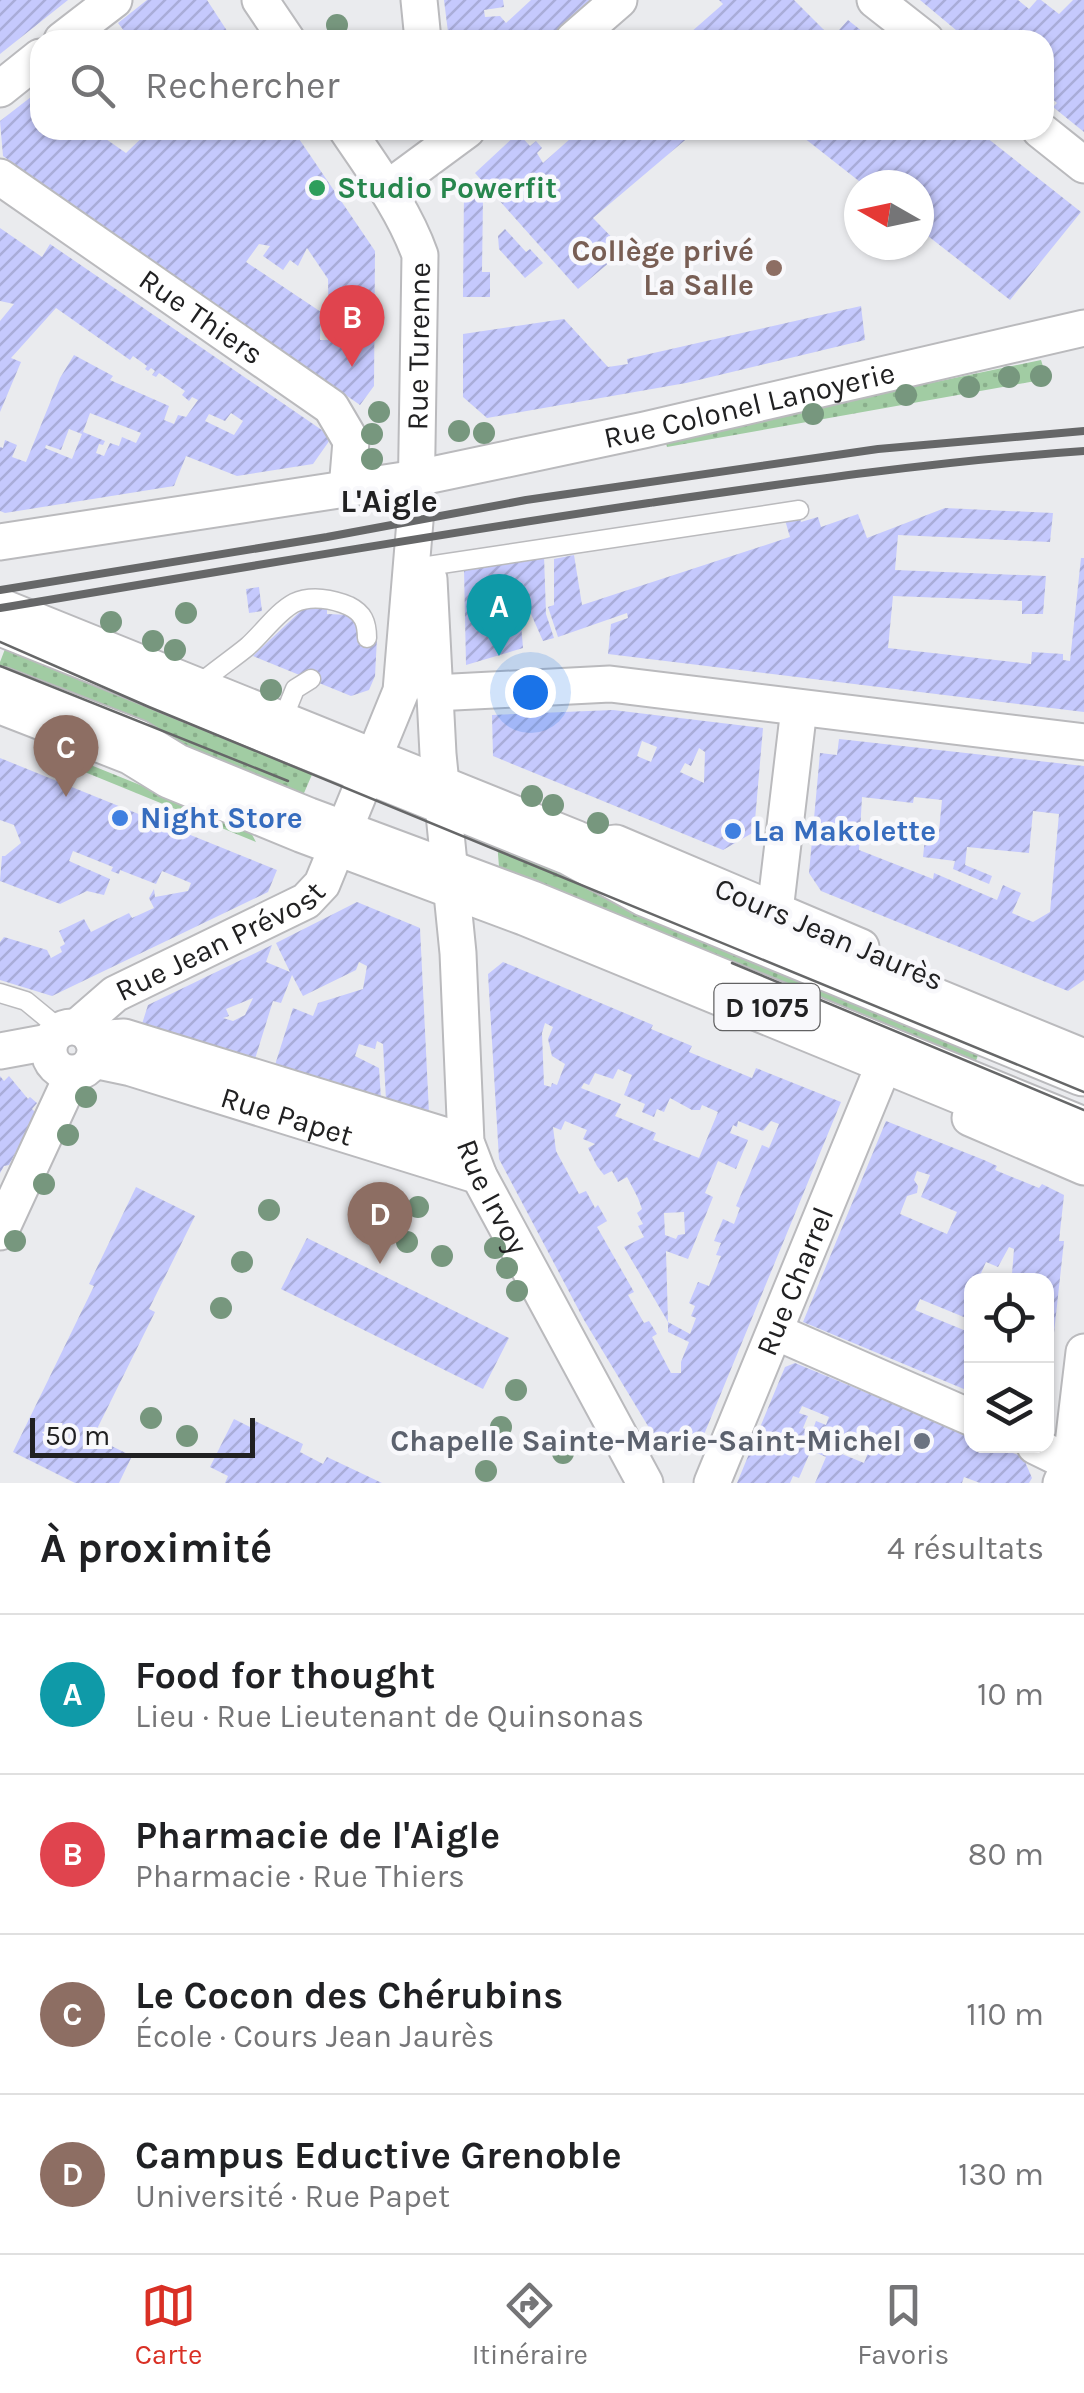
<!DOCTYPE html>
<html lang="fr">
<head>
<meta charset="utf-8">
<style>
  :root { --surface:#fff; --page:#f2f2f2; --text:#202124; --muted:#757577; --line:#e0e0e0; --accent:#d93025 }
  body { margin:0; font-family:Karla,sans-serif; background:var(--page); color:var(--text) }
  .controls { position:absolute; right:30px; bottom:30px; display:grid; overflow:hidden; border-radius:20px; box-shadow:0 2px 8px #0004 }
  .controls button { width:90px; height:90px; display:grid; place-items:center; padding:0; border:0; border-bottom:2px solid var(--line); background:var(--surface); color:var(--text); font:50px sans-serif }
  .compass { position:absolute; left:844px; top:170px; width:90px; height:90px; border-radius:50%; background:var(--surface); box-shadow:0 2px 8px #0004; rotate:279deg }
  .scale { position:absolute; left:30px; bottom:25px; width:225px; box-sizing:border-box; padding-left:10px; border:5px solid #212122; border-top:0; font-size:28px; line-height:35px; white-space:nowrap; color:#212122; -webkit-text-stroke:8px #f8f8fb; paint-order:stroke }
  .you { position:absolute; left:530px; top:692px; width:35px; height:35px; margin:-25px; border:8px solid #fff; border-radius:50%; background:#1a73e8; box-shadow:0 0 0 15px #1a73e833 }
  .badge { display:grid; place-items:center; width:65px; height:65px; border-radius:50%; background:var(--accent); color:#fff; font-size:32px; font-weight:700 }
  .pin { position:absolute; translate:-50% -82px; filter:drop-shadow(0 2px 5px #0008) }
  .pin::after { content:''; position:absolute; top:52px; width:35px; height:30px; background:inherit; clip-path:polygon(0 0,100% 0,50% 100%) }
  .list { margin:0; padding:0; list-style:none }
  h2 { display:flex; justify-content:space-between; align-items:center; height:130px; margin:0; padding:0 40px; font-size:42px }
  h2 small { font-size:32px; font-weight:400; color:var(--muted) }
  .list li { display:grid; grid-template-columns:65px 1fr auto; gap:30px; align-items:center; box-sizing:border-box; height:160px; padding:0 40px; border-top:2px solid var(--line) }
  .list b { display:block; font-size:38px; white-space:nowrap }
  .list p { margin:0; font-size:32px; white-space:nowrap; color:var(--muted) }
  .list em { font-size:32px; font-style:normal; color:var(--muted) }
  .icon { flex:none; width:55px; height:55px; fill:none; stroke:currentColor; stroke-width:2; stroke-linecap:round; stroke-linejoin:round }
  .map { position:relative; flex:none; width:1084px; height:1483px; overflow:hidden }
  .search { position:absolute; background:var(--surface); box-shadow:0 2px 8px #0004; left:30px; right:30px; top:30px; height:110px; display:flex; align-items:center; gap:25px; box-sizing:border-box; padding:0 35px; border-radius:30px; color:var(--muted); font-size:38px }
  .sheet { height:770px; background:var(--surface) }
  nav { display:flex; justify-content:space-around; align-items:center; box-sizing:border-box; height:140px; border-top:2px solid var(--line); background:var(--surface); font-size:28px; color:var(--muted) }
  nav a { display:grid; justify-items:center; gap:5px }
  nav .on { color:var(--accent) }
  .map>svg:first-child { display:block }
</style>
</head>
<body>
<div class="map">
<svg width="1084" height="1483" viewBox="0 0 1084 1483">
  <defs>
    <pattern id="grass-dots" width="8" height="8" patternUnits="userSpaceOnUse" patternTransform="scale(2.5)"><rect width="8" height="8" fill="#a1cca3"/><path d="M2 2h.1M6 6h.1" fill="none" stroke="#8aaf8c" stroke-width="1.8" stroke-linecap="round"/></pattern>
    <pattern id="building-hatch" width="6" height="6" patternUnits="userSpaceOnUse" patternTransform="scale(2.5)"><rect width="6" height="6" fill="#c5c9fd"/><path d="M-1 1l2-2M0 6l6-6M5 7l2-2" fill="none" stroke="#a9acd9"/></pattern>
  </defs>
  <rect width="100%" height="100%" fill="#eaebee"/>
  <!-- grass -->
  <path fill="url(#grass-dots)" d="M1041 360 1047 379 667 447 665 438Z
    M10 636 317 763 301 800 0 676V662Z
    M51 749 249 829 256 842 48 757Z
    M497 842 983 1043 971 1073 500 879Z"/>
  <!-- building -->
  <path fill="url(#building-hatch)" fill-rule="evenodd" d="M0 0H68L0 54Z
    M147 0H207L233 40H161L158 35 150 40H131L118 23Z
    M444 0H503L504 7 484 10 485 17 500 16 506 23 531 0H592L547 40H449Z
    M719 0H794L832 38 848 20 873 40H682L723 4Z
    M920 0H1018L1029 9 1037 0H1041L1059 14 1073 0H1084V132L1053 107 1057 103 1044 92V40H968Z
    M40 90V130H93L126 153 150 130H293L375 251 374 386 360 405 3 156 0 121ZM259 244 270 246 263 256 283 270 290 260 298 266 307 248 328 279 329 340H320L321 312 246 262Z
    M580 130H697L593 218 624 250 578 289 475 173 518 133 530 146 536 141 542 148 537 153 543 163Z
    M794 130H977L1081 212 1010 300 919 229V185H864Z
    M464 191H476V197H483L482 272H490V297H463Z
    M0 228 42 257 50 244 332 437 313 464 237 476 186 456 174 486 5 513 0 511V447L3 448 5 440 17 445 12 457 26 462 60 378 74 355 113 376 110 380 169 406 164 420 174 424 178 415 186 417 198 400 192 397 189 401 182 395 185 391 159 373 156 377 152 375 155 371 151 368 148 371 145 369 147 366 133 356 130 360 56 308 11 358 21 362 0 412V321L14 304 0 301ZM90 413 141 433 136 443 122 437 119 446 110 443 104 456 96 453 99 444 103 445 105 441 83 432ZM231 413 243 421 234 435 205 421 209 414 225 421ZM69 429 82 434 72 459 45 448 46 445 61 450Z
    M505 229 526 252 530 249 543 263 525 278 499 249 498 236Z
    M861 306 865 340 686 383 487 418 463 397V334L564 319 608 367 628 364 627 359Z
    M945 508 1053 513 1050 542 898 535 895 570 1046 576 1043 614H1022V601L893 596 888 648 1031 664 1032 652 1063 654V660L1070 661 1081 558H1084V712L608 654 611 624 628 618 627 613 558 637 548 607 554 605V559L574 555 582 605 790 537 785 520 799 515 801 522 818 517 821 527 858 514 867 538Z
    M544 556 546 614 554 638 543 641 531 614V600H519L523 648 466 665 464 569Z
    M259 587 262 611 249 613 246 589Z
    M307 605 327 606V614L350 615 361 627V637L377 638 375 676 369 690 351 696 253 656Z
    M613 710 763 728 754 832 723 850 493 756 492 715ZM642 741 657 747 651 762 637 756ZM699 748 705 752 704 783 680 772 685 763 691 766Z
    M839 739 1084 766V980L1068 991 821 891 809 873 820 753 837 755ZM862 797 913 803 914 797 942 800 939 831 926 829 923 857 955 861 953 869 989 884 992 876 965 865 967 847 1029 853 1033 811 1059 814 1050 912 1033 922 1012 913 1021 893 1003 885 997 900 934 873 933 879 859 850Z
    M0 758 277 870 268 892 52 996 0 980V942L4 937 47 950 51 958 62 952 60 947 65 944 59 931 84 919 91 932 129 913 132 918 154 908 149 898 154 889 155 897 188 891 191 883 162 871 156 884 120 870 119 874 111 871 113 867 73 851 69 861 110 879 104 895 87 891 60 904 0 881 2 856H5L21 843 14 825 0 820Z
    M357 902 420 928 429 1113 386 1100 383 1044 377 1041 375 1049 359 1044 355 1056 379 1068 381 1099 275 1065 293 1008 313 1016 318 1003 363 989 367 966 359 962 356 970 303 996 292 975 281 1003 273 1001 255 1059 142 1024 148 1005 272 945 266 962 290 972 276 943ZM253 998 245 1015 233 1021 223 1018 229 1016 226 1009Z
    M503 962 653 1025 651 1029 692 1046 689 1052 752 1078 756 1068 841 1102 703 1437 657 1441 584 1320 499 1159 488 974ZM545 1023 553 1027 548 1039 552 1056 565 1064 557 1085 552 1083 551 1087 544 1085 542 1033ZM618 1069 632 1075 624 1095 645 1104 642 1112 654 1117 657 1109 664 1112 670 1098 692 1110H700L702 1105 718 1112 699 1158 653 1140 656 1133 615 1116 621 1104 581 1088 584 1083 589 1085 595 1073 613 1079ZM565 1121 587 1130 583 1139 595 1144 588 1148 597 1166 604 1175 612 1171 618 1182 627 1177 638 1198 642 1209 637 1213 643 1224 638 1226 644 1237 624 1247 668 1322 666 1251 688 1259 713 1197 705 1193 718 1161 736 1169 748 1140 730 1133 733 1125 737 1127 738 1121 763 1131 771 1121 779 1124 769 1148 762 1145 736 1206 740 1208 734 1224 723 1219 714 1241 721 1243 716 1255 721 1256 709 1286 698 1282 689 1303 695 1306 691 1316 696 1318 690 1334 668 1322V1332L689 1342 681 1362V1373H671L652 1337 657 1334 649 1321 644 1323 628 1295 634 1292 597 1227 607 1221 598 1205 595 1208 586 1191 579 1194 556 1151 553 1127 561 1130ZM684 1212 685 1234 678 1235 676 1239 665 1235 664 1213Z
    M0 1076 4 1081 9 1076 28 1099 30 1097 37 1103 32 1109 36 1113 9 1165 4 1166 0 1173Z
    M886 1121 984 1160 997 1166 995 1170 1039 1188 1042 1184 1064 1195 1059 1241H1064L1049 1379H1046V1280H1004V1274H1012L1014 1249 1009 1247 998 1267 986 1262 978 1280H971V1320L920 1299 915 1310 971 1333V1392L803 1322ZM917 1171 930 1175 921 1197 957 1212 947 1234 900 1214 907 1196 917 1193 918 1186 914 1180Z
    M136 1187 195 1216 149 1309 155 1312 93 1437 132 1456 119 1483H75L13 1452 94 1286 89 1284Z
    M307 1238 509 1338 483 1389 281 1289Z
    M795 1363 971 1436 972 1446H995L1023 1457 1032 1478 1029 1483H980L964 1477 962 1483H815L826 1457 817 1453 820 1445 864 1463 870 1448 825 1429 822 1435 813 1432 807 1447 812 1448 799 1478 793 1476 790 1483H737L785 1367ZM802 1406 829 1417 826 1425 816 1421 812 1432 803 1428 808 1416 799 1413Z
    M234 1419 252 1428 255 1421 303 1444 300 1452 323 1464 327 1457 382 1483H225L228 1476 210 1467Z"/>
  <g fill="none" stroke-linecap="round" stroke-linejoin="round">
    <defs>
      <path id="lane" d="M428 566 799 510
        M197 686C213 672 231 660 247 647 262 634 277 612 294 603 311 595 333 599 349 606 363 613 367 622 367 638
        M280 726 295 689 311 679
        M0 993 26 1001 60 1029"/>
      <g id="street">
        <path d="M260 0 287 40"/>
        <path d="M419 0 423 40"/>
        <path d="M875 0 926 40"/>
        <path d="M62 40 114 0"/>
        <path d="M573 40 619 0"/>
        <path d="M0 89 40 57"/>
        <path d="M1040 130 1084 165"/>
        <path id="s1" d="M0 177 331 407 351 441 347 489"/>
        <path d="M387 189 467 130"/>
        <path id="s2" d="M0 542 417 478 644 430 1084 328"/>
        <path id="s3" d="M429 579 438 754 458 953 466 1142 479 1176 645 1483"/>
        <path d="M434 693 610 684 1084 742"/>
        <path d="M599 845 616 843 861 947"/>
        <path d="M775 911 799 708"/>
        <circle cx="72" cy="1050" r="23"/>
        <path id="s4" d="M77 1027 115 994 306 901 322 884 401 691 416 509 420 255C404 210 374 170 347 130"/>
        <path d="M92 1039 124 1037 466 1142"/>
        <path d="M0 1051 49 1042"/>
        <path id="s5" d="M93 1060 131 1068 479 1176"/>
        <path d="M970 1118 1084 1167"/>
        <path d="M0 1232 73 1074"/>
        <path d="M776 1332 972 1418"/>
        <path d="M1035 1446 1084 1470"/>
        <path id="s6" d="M712 1483 878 1079"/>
        <path d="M1061 1483 1071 1461 1084 1352"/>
      </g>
      <path id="primary" d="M0 617 573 848 648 889 1084 1068
        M0 695 134 747 173 771 305 825 528 908 1084 1136"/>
    </defs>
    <!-- lane casing -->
    <use href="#lane" stroke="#bababd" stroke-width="21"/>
    <!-- street casing -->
    <use href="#street" stroke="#bababd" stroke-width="39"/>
    <!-- primary casing -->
    <use href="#primary" stroke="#bababd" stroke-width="59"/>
    <!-- lane -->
    <use href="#lane" stroke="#fff" stroke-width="18"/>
    <!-- street -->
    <use href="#street" stroke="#fff" stroke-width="35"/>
    <!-- primary -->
    <use href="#primary" stroke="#fff" stroke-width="55"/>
    <!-- tram -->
    <path stroke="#666768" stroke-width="2.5" d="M0 642 149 707 1084 1092
      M0 666 288 781
      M732 963 1084 1110"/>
    <!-- rail -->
    <path stroke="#666768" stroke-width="8" d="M0 590 327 537 526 500 878 449 1084 431
      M0 608C216 572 432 535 649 503 794 482 938 461 1084 451"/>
  </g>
  <!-- trees -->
  <g fill="#77977e">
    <circle cx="337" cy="25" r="11"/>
    <circle cx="1041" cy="376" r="11"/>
    <circle cx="1009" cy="377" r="11"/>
    <circle cx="969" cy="387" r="11"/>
    <circle cx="906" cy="395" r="11"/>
    <circle cx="379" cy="412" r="11"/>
    <circle cx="813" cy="414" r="11"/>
    <circle cx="459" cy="431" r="11"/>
    <circle cx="484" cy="433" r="11"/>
    <circle cx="372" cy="434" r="11"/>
    <circle cx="372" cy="459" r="11"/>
    <circle cx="186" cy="613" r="11"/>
    <circle cx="111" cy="622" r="11"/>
    <circle cx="153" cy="641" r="11"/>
    <circle cx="175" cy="650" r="11"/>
    <circle cx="271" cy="690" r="11"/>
    <circle cx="532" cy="796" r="11"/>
    <circle cx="553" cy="805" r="11"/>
    <circle cx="598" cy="823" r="11"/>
    <circle cx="86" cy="1097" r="11"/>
    <circle cx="68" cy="1135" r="11"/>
    <circle cx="44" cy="1184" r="11"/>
    <circle cx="418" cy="1207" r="11"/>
    <circle cx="269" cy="1210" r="11"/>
    <circle cx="15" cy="1241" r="11"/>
    <circle cx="407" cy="1242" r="11"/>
    <circle cx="495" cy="1248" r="11"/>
    <circle cx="442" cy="1256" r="11"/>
    <circle cx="242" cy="1262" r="11"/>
    <circle cx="507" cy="1268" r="11"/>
    <circle cx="517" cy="1291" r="11"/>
    <circle cx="221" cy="1308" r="11"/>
    <circle cx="516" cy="1390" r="11"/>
    <circle cx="151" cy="1418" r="11"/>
    <circle cx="501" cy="1427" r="11"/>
    <circle cx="187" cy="1436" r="11"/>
    <circle cx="563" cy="1453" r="11"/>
    <circle cx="486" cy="1471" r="11"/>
  </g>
  <!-- markers -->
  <circle fill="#2e9e5b" stroke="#f8f8fb" stroke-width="4" cx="317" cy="188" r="10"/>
  <circle fill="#8d6e63" stroke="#f8f8fb" stroke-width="4" cx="774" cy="268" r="10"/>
  <g fill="#3f7fe0" stroke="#f8f8fb" stroke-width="4">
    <circle cx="120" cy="818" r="10"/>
    <circle cx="733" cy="831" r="10"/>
  </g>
  <circle fill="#6b7280" stroke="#f8f8fb" stroke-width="4" cx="922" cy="1441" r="10"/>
  <g text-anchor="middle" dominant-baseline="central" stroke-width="9" stroke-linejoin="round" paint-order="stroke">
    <!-- shield labels -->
    <rect fill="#f8f8fb" stroke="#626263" stroke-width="2.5" x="714.5" y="984" width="105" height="46" rx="8"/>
    <g font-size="28" font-weight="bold" fill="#212122">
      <text x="767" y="1007">D 1075</text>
    </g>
    <!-- leisure labels -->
    <g font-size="30" font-weight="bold" fill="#27864d" stroke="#f8f8fb" text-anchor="start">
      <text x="337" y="188">Studio Powerfit</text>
    </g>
    <!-- education labels -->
    <g font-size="30" font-weight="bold" fill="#785e54" stroke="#f8f8fb" text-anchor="end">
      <text x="754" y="251">Collège privé<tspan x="754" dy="34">La Salle</tspan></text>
    </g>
    <!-- street labels -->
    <g font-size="30" fill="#212122" stroke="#f8f8fb">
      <text stroke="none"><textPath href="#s1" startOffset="245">Rue Thiers</textPath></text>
      <text stroke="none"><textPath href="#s4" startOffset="840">Rue Turenne</textPath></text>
      <text stroke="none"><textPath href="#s2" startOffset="762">Rue Colonel Lanoyerie</textPath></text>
      <text transform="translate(829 934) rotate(23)">Cours Jean Jaurès</text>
      <text stroke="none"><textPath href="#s4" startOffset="168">Rue Jean Prévost</textPath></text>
      <text stroke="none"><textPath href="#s5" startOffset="202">Rue Papet</textPath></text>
      <text stroke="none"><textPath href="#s3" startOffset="625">Rue Irvoy</textPath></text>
      <text stroke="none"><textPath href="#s6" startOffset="218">Rue Charrel</textPath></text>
    </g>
    <!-- shop labels -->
    <g font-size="30" font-weight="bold" fill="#366cbe" stroke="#f8f8fb" text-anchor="start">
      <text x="140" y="818">Night Store</text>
      <text x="753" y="831">La Makolette</text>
    </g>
    <!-- worship labels -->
    <g font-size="30" font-weight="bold" fill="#5b616d" stroke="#f8f8fb" text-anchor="end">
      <text x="902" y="1441">Chapelle Sainte-Marie-Saint-Michel</text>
    </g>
    <!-- neighbourhood labels -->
    <g font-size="32" font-weight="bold" fill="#212122" stroke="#f8f8fb">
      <text x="389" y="501">L'Aigle</text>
    </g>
  </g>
</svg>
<div class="controls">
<button><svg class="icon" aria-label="locate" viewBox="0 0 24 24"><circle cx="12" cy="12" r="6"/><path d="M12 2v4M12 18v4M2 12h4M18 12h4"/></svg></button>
<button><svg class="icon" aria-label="layers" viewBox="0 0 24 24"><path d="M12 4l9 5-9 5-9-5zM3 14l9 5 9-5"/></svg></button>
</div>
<svg class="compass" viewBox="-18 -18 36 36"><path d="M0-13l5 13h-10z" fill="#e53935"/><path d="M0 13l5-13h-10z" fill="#757577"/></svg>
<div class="scale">50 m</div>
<div class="you"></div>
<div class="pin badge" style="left:499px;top:656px;background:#0f9aa8">A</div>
<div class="pin badge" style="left:352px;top:367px;background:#e0444e">B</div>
<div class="pin badge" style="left:66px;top:797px;background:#8d6e63">C</div>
<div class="pin badge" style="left:380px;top:1264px;background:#8d6e63">D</div>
<div class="search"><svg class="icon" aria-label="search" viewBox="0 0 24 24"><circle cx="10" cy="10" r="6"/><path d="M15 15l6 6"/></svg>Rechercher</div>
</div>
<section class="sheet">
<h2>À proximité<small>4 résultats</small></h2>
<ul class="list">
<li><span class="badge" style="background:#0f9aa8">A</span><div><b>Food for thought</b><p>Lieu · Rue Lieutenant de Quinsonas</p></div><em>10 m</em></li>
<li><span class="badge" style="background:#e0444e">B</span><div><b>Pharmacie de l'Aigle</b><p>Pharmacie · Rue Thiers</p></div><em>80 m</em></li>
<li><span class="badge" style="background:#8d6e63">C</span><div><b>Le Cocon des Chérubins</b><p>École · Cours Jean Jaurès</p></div><em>110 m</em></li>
<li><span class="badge" style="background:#8d6e63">D</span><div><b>Campus Eductive Grenoble</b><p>Université · Rue Papet</p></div><em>130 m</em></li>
</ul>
</section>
<nav>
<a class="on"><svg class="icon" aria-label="map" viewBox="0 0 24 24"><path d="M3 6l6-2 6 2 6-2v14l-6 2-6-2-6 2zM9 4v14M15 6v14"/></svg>Carte</a>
<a><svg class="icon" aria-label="directions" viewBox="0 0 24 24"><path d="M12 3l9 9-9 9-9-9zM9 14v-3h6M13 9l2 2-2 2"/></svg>Itinéraire</a>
<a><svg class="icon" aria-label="saved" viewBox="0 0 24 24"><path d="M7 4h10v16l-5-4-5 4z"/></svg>Favoris</a>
</nav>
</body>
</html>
